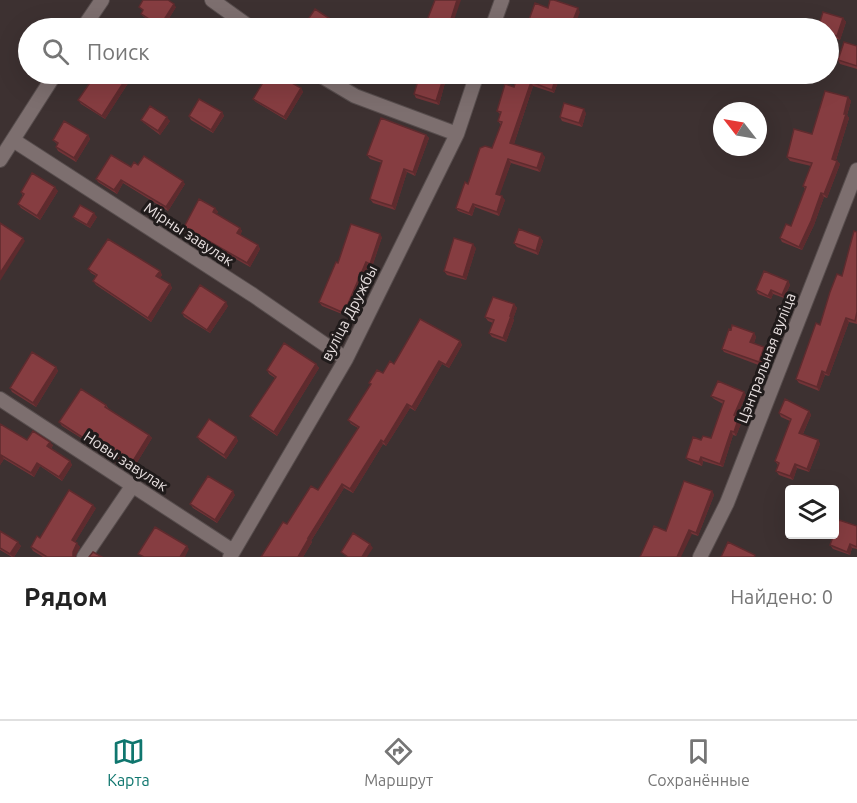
<!DOCTYPE html>
<html lang="ru">
<head>
<meta charset="utf-8">
<style>
  :root { --surface:#fff; --page:#f2f2f2; --text:#222; --muted:#767676; --line:#e0e0e0; --accent:#0f766e }
  body { margin:0; font-family:Ubuntu,sans-serif; background:var(--page); color:var(--text) }
  .controls { position:absolute; right:18px; bottom:18px; display:grid; overflow:hidden; border-radius:6px; box-shadow:0 6px 24px #0002 }
  .controls button { width:54px; height:54px; display:grid; place-items:center; padding:0; border:0; border-bottom:2px solid var(--line); background:var(--surface); color:var(--text); font:30px sans-serif }
  .compass { position:absolute; left:713px; top:102px; width:54px; height:54px; border-radius:50%; background:var(--surface); box-shadow:0 6px 24px #0002; rotate:301deg }
  .list { margin:0; padding:0; list-style:none }
  h2 { display:flex; justify-content:space-between; align-items:center; height:78px; margin:0; padding:0 24px; font-size:26px }
  h2 small { font-size:20px; font-weight:400; color:var(--muted) }
  .icon { flex:none; width:33px; height:33px; fill:none; stroke:currentColor; stroke-width:2; stroke-linecap:round; stroke-linejoin:round }
  .map { position:relative; flex:none; width:857px; height:557px; overflow:hidden }
  .search { position:absolute; background:var(--surface); box-shadow:0 6px 24px #0002; left:18px; right:18px; top:18px; height:66px; display:flex; align-items:center; gap:15px; box-sizing:border-box; padding:0 21px; border-radius:33px; color:var(--muted); font-size:22px }
  .sheet { height:162px; background:var(--surface) }
  nav { display:flex; justify-content:space-around; align-items:center; box-sizing:border-box; height:84px; border-top:2px solid var(--line); background:var(--surface); font-size:16px; color:var(--muted) }
  nav a { display:grid; justify-items:center; gap:3px }
  nav .on { color:var(--accent) }
  .map>svg:first-child { display:block }
</style>
</head>
<body>
<div class="map">
<svg width="857" height="557" viewBox="0 0 857 557">
  <rect width="100%" height="100%" fill="#3d3131"/>
  <g fill="none" stroke-linecap="round" stroke-linejoin="round">
    <defs>
      <path id="minor" d="M212 0 251 28
        M83 28 102 0
        M492 28 502 0
        M318 74 355 96 457 134
        M13 140 253 295 346 359
        M0 160 55 74
        M0 399 233 551
        M84 557 133 485
        M230 557 346 359 457 134 477 74
        M700 557 727 503 857 170"/>
    </defs>
    <!-- minor casing -->
    <use href="#minor" stroke="#574d4d" stroke-width="16"/>
    <!-- minor -->
    <use href="#minor" stroke="#7d6f6f" stroke-width="14"/>
  </g>
  <!-- wall -->
  <path fill="#733438" d="M139 7H176L163 28H161L144 17 141 14 143 11Z
    M843 18 846 22 840 40 828 36V28Z
    M857 46V69L840 64 838 60Z
    M96 74H134L105 119 81 104 78 100Z
    M224 74H244L238 83Z
    M420 74H445L444 76 446 79 439 105 416 98 414 94Z
    M561 74 554 93 533 86 514 144 545 157 540 172 511 163 499 195 505 200 499 216 475 207 472 216 458 211 456 208 468 184 492 148 501 125 498 121 501 115 497 111 514 87Z
    M301 88 303 92 286 120 256 102 253 99Z
    M848 97 851 101 847 115 849 118 836 160 840 164 827 198 824 197 814 225 802 250 782 242 780 238 791 226 805 189 803 186 811 166 790 161 787 157 812 134Z
    M222 112 224 116 213 133 191 120 189 116Z
    M586 113 582 127 562 121 560 117Z
    M141 120 170 121 160 135 144 123Z
    M88 135 90 139 76 162 58 151 56 147 57 144 53 140Z
    M426 135 429 138 415 176 407 172 395 210 373 203 370 199 382 163 370 159 367 155Z
    M138 165 185 184 168 211 123 183 117 194 98 182 96 179Z
    M58 191 40 220 21 208 18 204 23 196 21 192Z
    M215 208 218 212 216 214 240 228 242 231 240 235 258 245 260 249 250 267 202 240 201 242 185 233 183 229Z
    M73 217H97L90 228 76 220Z
    M857 232V324L849 322 829 376 825 375 819 391 799 383 796 379 842 276Z
    M382 237 372 267 368 266 347 316 322 306 319 302 338 263Z
    M540 237 543 241 538 255 517 247 514 243Z
    M476 248 466 280 447 275 444 271Z
    M88 269 160 271 162 275 160 278 170 284 172 288 151 322 96 285 93 281 96 276 91 273Z
    M788 281 790 285 784 298 773 294 771 299 758 294 756 290Z
    M514 304 517 308 513 319 514 320 506 342 492 337 489 333 493 323 488 321 485 317Z
    M228 306 210 333 184 317 182 313Z
    M754 333 756 337 754 343 767 351 761 366 724 352 722 349Z
    M460 341 462 345 449 368 442 364 415 411 410 408 386 446 383 444 353 493 344 488 311 541 312 542 303 557H261L287 524 318 490 358 428 351 424 348 420 371 385 369 383 394 364Z
    M316 364 319 368 277 436 252 419 250 416 275 378 269 374 267 370Z
    M56 367 58 371 36 407 12 392 10 388Z
    M746 395 737 416 742 421 736 436 733 435 723 467 703 461 702 466 689 461 686 458 701 440 711 438 723 404 714 399 711 396Z
    M106 405 109 409 149 435 152 438 131 472 104 456 102 451 62 426 59 422Z
    M809 411 811 415 803 434 818 440 820 444 809 472 797 468 793 480 779 475 776 471 778 465 775 461 790 421 781 417 779 413Z
    M0 424 27 440 53 445 51 449 70 461 72 465 62 481 40 466 34 477 4 459 0 465Z
    M197 437H236L238 441 226 459 200 441Z
    M712 491 714 495 698 536 692 534 666 531Z
    M235 495 217 523 193 508 190 504Z
    M96 508 75 542 80 547 75 557H43L33 551 31 547 40 538Z
    M857 526V549L852 548 850 555 833 549 830 545Z
    M0 531 21 546 14 557H12L0 550Z"/>
  <!-- shaded-wall -->
  <path fill="#5e2b2e" d="M457 0H461L453 23 451 19Z
    M174 4 176 7 163 28H162L160 26Z
    M578 8 580 12 574 28H570Z
    M843 18 846 22 840 40 837 36Z
    M459 23 462 26 460 28H456Z
    M129 74H134L105 119 102 116Z
    M239 74H244L238 83 235 79Z
    M441 74H445L444 76 446 79 439 105 436 101Z
    M557 74H561L554 93 552 90Z
    M531 82 533 86 513 147 510 143Z
    M301 88 303 92 286 120 284 117Z
    M848 97 851 101 847 115 849 118 835 163 832 159Z
    M584 109 586 113 582 127 579 123Z
    M222 112 224 116 213 133 211 130Z
    M167 117 170 121 160 135 158 131Z
    M88 135 90 139 76 162 74 158Z
    M426 135 429 138 415 176 413 172Z
    M542 153 545 157 540 172 537 168Z
    M508 159 511 163 499 197 496 194Z
    M837 161 840 164 827 198 824 194Z
    M404 169 407 172 395 210 392 206Z
    M121 180 123 183 117 194 114 190Z
    M183 181 185 184 168 211 166 207Z
    M55 187 58 191 40 220 37 216Z
    M821 193 824 197 814 225 802 250 799 247Z
    M502 196 505 200 499 216 497 212Z
    M473 204 475 207 472 216 469 213Z
    M215 208 218 212 215 216 213 212Z
    M94 213 97 217 90 228 87 225Z
    M240 228 242 231 239 237 237 233Z
    M380 234 382 237 372 267 370 264Z
    M540 237 543 241 538 255 536 251Z
    M23 238 25 241 0 281V273Z
    M473 244 476 248 466 280 463 277Z
    M258 245 260 249 250 267 247 263Z
    M366 262 368 266 347 316 344 313Z
    M160 271 162 275 159 280 156 276Z
    M788 281 790 285 784 298 782 295Z
    M170 284 172 288 151 322 148 318Z
    M771 290 773 294 771 299 768 296Z
    M226 302 228 306 210 333 207 330Z
    M514 304 517 308 513 319 514 320 506 342 503 338Z
    M846 318 849 322 829 376 826 373Z
    M754 333 756 337 753 346 750 342Z
    M460 341 462 345 449 368 446 365Z
    M764 347 767 351 761 366 759 362Z
    M439 361 442 364 415 411 412 407Z
    M316 364 319 368 277 436 274 432Z
    M56 367 58 371 36 407 33 403Z
    M822 371 825 375 819 391 817 387Z
    M744 392 746 395 736 419 734 415Z
    M407 404 410 408 386 446 384 442Z
    M809 411 811 415 802 436 799 433Z
    M739 417 742 421 736 436 734 432Z
    M731 431 733 435 723 467 720 464Z
    M149 435 152 438 131 472 128 469Z
    M236 437 238 441 226 459 224 455Z
    M381 440 383 444 353 493 350 489Z
    M818 440 820 444 809 472 807 469Z
    M50 442 53 445 50 450 47 446Z
    M1 455 4 459 0 465V457Z
    M701 457 703 461 702 466 699 462Z
    M70 461 72 465 62 481 59 477Z
    M37 463 40 466 34 477 31 473Z
    M795 464 797 468 793 480 790 476Z
    M342 484 344 488 311 541 312 542 303 557H298L308 538Z
    M233 491 235 495 217 523 215 520Z
    M712 491 714 495 698 536 696 533Z
    M93 505 96 508 74 544 72 540Z
    M689 530 692 534 681 557H677Z
    M18 542 21 546 14 557H13L10 554Z
    M77 543 80 547 75 557H73V552Z
    M370 544 373 548 367 557H362Z
    M850 544 852 548 850 555 847 552Z
    M187 546 189 549 185 557H180Z"/>
  <!-- building -->
  <path fill="#863d41" stroke="#5e2b2e" stroke-width="1.5" d="M143 0H168L174 4 160 26 141 14 143 10 139 7Z
    M435 0H457L451 19 459 23 456 28H424Z
    M550 0H554L578 8 570 28H526L535 3 548 8Z
    M315 9 344 28H315L316 27 307 21Z
    M823 12 843 18 837 36 828 33V28H818Z
    M844 42 857 46V66L838 60Z
    M96 74H129L102 116 78 100Z
    M227 74H239L235 79Z
    M268 74H276L301 88 284 117 253 99Z
    M420 74H441V75L444 76 436 101 414 94Z
    M518 74H557L552 90 531 82 510 143 542 153 537 168 508 159 496 194 502 196 497 212 473 204 469 213 456 208 465 182 468 184 480 148 485 146 492 148 502 122 498 121 501 112 497 111 505 84 514 87Z
    M825 91 848 97 844 114H846L832 159 837 161 824 194 821 193 811 221 799 247 780 238 786 224 791 226 806 187 803 186 812 163 787 157 794 129 812 134Z
    M199 99 222 112 211 130 189 116Z
    M564 103 584 109 579 123 560 117Z
    M150 106 167 117 158 131 141 120Z
    M381 118 426 135 413 172 404 169 392 206 370 199 382 161 367 155Z
    M64 121 88 135 74 158 56 147 58 143 53 140Z
    M111 155 131 167 134 162 138 165 144 156 183 181 166 207 121 180 114 190 96 179Z
    M32 173 55 187 37 216 18 204 24 194 21 192Z
    M199 199 215 208 213 212 240 228 237 233 258 245 247 263 200 236 198 238 183 229Z
    M80 205 94 213 87 225 73 217Z
    M0 223 23 238 0 273Z
    M351 224 380 234 370 264 366 262 344 313 319 302 336 262 338 263Z
    M519 229 540 237 536 251 514 243Z
    M854 231 857 232V312L855 321 846 318 826 373 822 371 817 387 796 379 816 323 820 325 830 292 837 274 842 276Z
    M454 238 473 244 463 277 444 271Z
    M108 239 160 271 156 276 170 284 148 318 93 281 97 275 88 269Z
    M764 271 788 281 782 295 771 290 768 296 756 290Z
    M200 285 226 302 207 330 182 313Z
    M493 297 514 304 510 316H511L503 338 489 333 494 320 485 317Z
    M420 319 460 341 446 365 439 361 412 407 407 404 384 442 381 440 350 489 342 484 308 538H309L298 557H261L283 522 287 524 311 486 318 490 359 427 348 420 371 384 369 383 377 370 383 373 390 361 394 364Z
    M732 325 754 333 750 342 764 347 759 362 722 349 729 329 731 330Z
    M284 343 316 364 274 432 250 416 276 377 267 370Z
    M32 352 56 367 33 403 10 388Z
    M718 381 744 392 734 415 739 417 734 432 731 431 720 464 701 457 699 462 686 458 693 437 701 440 703 436 711 438 724 401 711 396Z
    M81 389 106 405 105 407 149 435 128 469 101 452 102 450 59 422Z
    M785 399 809 411 799 433 818 440 807 469 795 464 790 476 776 471 779 463 775 461 791 419 779 413Z
    M209 419 236 437 224 455 197 437Z
    M0 424 27 440 33 431 50 442 47 446 70 461 59 477 37 463 31 473 1 455 0 457Z
    M208 476 233 491 215 520 190 504Z
    M684 481 712 491 696 533 689 530 677 557H640L654 526 666 531Z
    M69 490 93 505 72 540 77 543 73 552V557H47L31 547 37 536 40 538Z
    M839 520 857 526V547L850 544 847 552 830 545Z
    M155 527 187 546 180 557H144L138 554Z
    M0 531 18 542 10 554 0 548Z
    M353 533 370 544 362 557H348L341 552Z
    M728 542 755 555 754 557H721Z
    M93 552 102 557H89Z"/>
  <g text-anchor="middle" dominant-baseline="central" stroke-width="6" stroke-linejoin="round" paint-order="stroke">
    <!-- street labels -->
    <g font-size="15" fill="#e9e1e1" stroke="#201b1b">
      <text transform="translate(189 234) rotate(33)">Мірны завулак</text>
      <text transform="translate(349 313) rotate(-63)">вуліца Дружбы</text>
      <text transform="translate(766 358) rotate(-69)">Цэнтральная вуліца</text>
      <text transform="translate(126 461) rotate(33)">Новы завулак</text>
    </g>
  </g>
</svg>
<div class="controls">
<button><svg class="icon" aria-label="layers" viewBox="0 0 24 24"><path d="M12 4l9 5-9 5-9-5zM3 14l9 5 9-5"/></svg></button>
</div>
<svg class="compass" viewBox="-18 -18 36 36"><path d="M0-13l5 13h-10z" fill="#e53935"/><path d="M0 13l5-13h-10z" fill="#767676"/></svg>
<div class="search"><svg class="icon" aria-label="search" viewBox="0 0 24 24"><circle cx="10" cy="10" r="6"/><path d="M15 15l6 6"/></svg>Поиск</div>
</div>
<section class="sheet">
<h2>Рядом<small>Найдено: 0</small></h2>
<ul class="list">
</ul>
</section>
<nav>
<a class="on"><svg class="icon" aria-label="map" viewBox="0 0 24 24"><path d="M3 6l6-2 6 2 6-2v14l-6 2-6-2-6 2zM9 4v14M15 6v14"/></svg>Карта</a>
<a><svg class="icon" aria-label="directions" viewBox="0 0 24 24"><path d="M12 3l9 9-9 9-9-9zM9 14v-3h6M13 9l2 2-2 2"/></svg>Маршрут</a>
<a><svg class="icon" aria-label="saved" viewBox="0 0 24 24"><path d="M7 4h10v16l-5-4-5 4z"/></svg>Сохранённые</a>
</nav>
</body>
</html>
